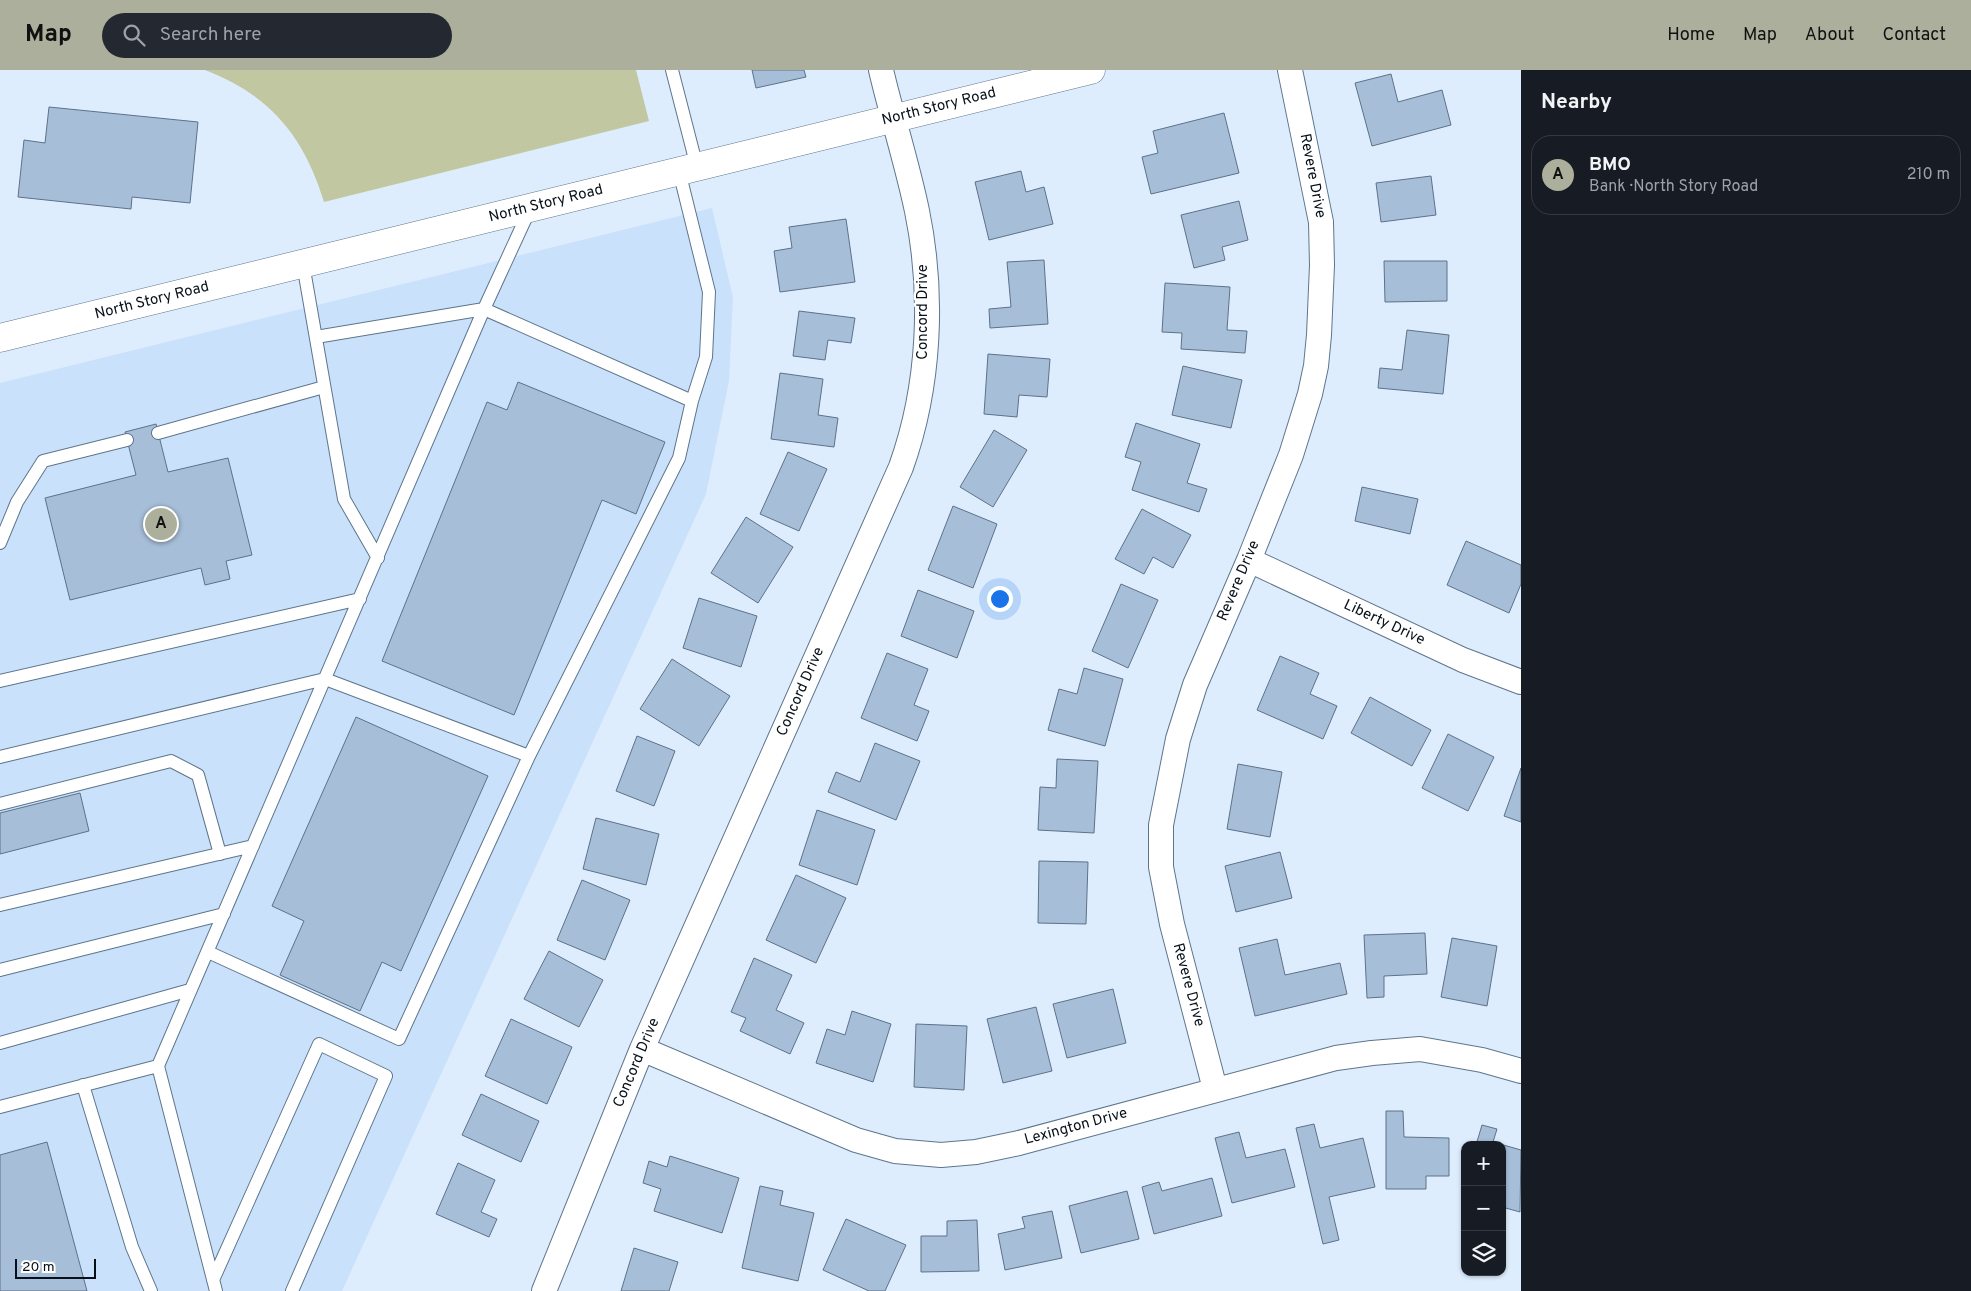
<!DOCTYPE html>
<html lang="en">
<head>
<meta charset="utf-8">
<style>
  :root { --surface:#171b24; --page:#242831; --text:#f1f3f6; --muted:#9ea1a6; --line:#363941; --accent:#abaf9b }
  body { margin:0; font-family:Overpass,sans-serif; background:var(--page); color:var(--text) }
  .controls { position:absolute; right:15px; bottom:15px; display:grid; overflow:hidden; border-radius:10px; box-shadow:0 1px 4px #0004 }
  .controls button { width:45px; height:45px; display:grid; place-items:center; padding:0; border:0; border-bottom:1px solid var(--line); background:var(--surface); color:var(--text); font:25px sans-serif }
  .scale { position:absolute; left:15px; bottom:12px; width:81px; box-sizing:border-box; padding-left:5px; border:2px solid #071018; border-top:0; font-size:14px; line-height:18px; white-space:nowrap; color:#071018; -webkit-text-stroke:4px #fff; paint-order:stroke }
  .you { position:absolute; left:999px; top:528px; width:18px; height:18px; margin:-12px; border:4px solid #fff; border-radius:50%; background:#1a73e8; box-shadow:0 0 0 8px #1a73e833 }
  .badge { display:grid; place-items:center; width:32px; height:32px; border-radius:50%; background:var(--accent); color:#111; font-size:16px; font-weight:700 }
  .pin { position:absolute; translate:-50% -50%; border:2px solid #fff; box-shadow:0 1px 5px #0006 }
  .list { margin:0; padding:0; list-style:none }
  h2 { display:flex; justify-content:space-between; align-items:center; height:65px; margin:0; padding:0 20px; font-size:21px }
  h2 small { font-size:16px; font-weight:400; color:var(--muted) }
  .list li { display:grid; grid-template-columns:32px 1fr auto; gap:15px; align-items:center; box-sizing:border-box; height:80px; margin:0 10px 10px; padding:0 10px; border:1px solid var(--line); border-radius:20px }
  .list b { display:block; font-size:19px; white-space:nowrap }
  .list p { margin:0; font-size:16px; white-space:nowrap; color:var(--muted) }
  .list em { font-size:16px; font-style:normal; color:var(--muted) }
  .icon { flex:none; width:28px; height:28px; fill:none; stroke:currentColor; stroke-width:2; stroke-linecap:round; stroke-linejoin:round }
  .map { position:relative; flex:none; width:1521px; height:1221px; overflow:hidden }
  header { display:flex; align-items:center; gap:30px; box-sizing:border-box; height:70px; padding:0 25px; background:var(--accent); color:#111 }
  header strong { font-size:24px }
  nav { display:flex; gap:28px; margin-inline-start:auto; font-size:18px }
  .search { width:350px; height:45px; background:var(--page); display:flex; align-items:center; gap:12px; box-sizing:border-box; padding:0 18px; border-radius:28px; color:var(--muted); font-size:19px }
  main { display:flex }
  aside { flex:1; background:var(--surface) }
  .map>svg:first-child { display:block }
</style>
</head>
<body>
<header>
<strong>Map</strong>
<div class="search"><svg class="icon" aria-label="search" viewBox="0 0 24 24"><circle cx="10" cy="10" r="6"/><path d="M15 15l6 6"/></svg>Search here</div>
<nav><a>Home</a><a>Map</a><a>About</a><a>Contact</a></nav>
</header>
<main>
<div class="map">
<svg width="1521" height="1221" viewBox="0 0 1521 1221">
  <rect width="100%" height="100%" fill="#deedfd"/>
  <!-- built -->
  <path fill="#c9e1fb" d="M712 138 733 227 729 311 706 424 342 1221H0V313Z"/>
  <!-- green -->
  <path fill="#c1c7a1" d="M205 0H636L649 51 324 132C304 66 270 25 205 0Z"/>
  <!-- building -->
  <path fill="#a6bed8" stroke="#5c7289" d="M752 0H804L806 7 756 18Z
    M1391 4 1398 32 1442 20 1451 55 1372 76 1355 13Z
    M49 37 198 52 190 133 132 127 131 139 18 127 24 70 45 73Z
    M1224 43 1239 103 1151 124 1142 87 1158 83 1153 61Z
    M1021 101 1026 122 1044 117 1053 154 989 170 975 112Z
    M1431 106 1436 145 1381 152 1376 113Z
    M1239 131 1248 170 1222 177 1225 190 1194 198 1181 145Z
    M846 149 855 212 780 222 774 181 792 178 789 157Z
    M1044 190 1048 254 990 258 989 239 1011 237 1007 192Z
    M1384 191H1447V231L1385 232Z
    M1165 213 1230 217 1227 260 1247 261 1245 283 1181 279 1182 263 1162 262Z
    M799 241 855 248 851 273 828 270 825 290 793 286Z
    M1407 260 1449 265 1443 324 1378 318 1380 298 1402 300Z
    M988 284 1050 289 1047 327 1019 325 1017 347 984 344Z
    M1183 296 1242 310 1231 358 1172 345Z
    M780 303 823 309 818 345 838 348 834 377 771 369Z
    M518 312 665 372 636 444 602 430 514 645 382 591 487 332 507 340Z
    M1136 353 1200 374 1187 413 1207 419 1199 442 1132 420 1141 392 1125 387Z
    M156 354 168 402 228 388 252 485 226 491 230 509 205 515 201 498 70 530 45 428 136 405 125 362Z
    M994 360 1027 380 993 437 960 417Z
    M788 382 827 399 799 461 760 444Z
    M1362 417 1418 429 1410 464 1355 451Z
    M953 436 997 454 973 518 928 500Z
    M1142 439 1191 465 1173 498 1153 487 1144 504 1115 489Z
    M746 447 793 477 758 533 711 503Z
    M1466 471 1521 495V514L1509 543 1447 515Z
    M1121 514 1158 530 1128 598 1092 581Z
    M918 520 974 541 957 588 901 566Z
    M699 528 757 546 741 597 683 578Z
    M887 583 928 599 914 635 929 641 917 671 861 648Z
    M1280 586 1319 603 1310 624 1337 636 1323 669 1257 640Z
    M672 589 730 626 699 676 640 639Z
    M1084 598 1123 609 1105 676 1048 660 1059 619 1077 624Z
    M1370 627 1431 660 1412 696 1351 663Z
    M356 647 488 706 401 901 382 892 360 941 280 905 304 851 272 836Z
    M1448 664 1494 687 1468 741 1422 718Z
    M637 666 675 681 654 736 616 721Z
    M875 673 920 691 896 750 828 722 836 702 860 712Z
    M1057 689 1098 691 1094 763 1038 760 1040 717 1056 718Z
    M1238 694 1282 702 1270 767 1227 759Z
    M1521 698V752L1504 746Z
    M80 723 89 761 0 784V743Z
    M817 740 875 760 857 815 799 795Z
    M596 748 659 764 646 815 583 799Z
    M1280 782 1292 828 1236 842 1225 796Z
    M1039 791 1088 792 1086 854 1038 853Z
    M796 805 846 828 816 893 766 870Z
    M582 810 630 830 605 890 557 870Z
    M1425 863 1427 904 1384 906V927L1367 928 1364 865Z
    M1452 868 1497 876 1487 936 1441 927Z
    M1277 869 1285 905 1340 893 1347 924 1255 946 1239 878Z
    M549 881 603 910 579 957 524 929Z
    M754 888 792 905 776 940 804 953 790 984 740 961 746 948 731 942Z
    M1113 919 1126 973 1067 988 1053 934Z
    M1036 937 1052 1001 1003 1013 987 949Z
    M852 941 891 954 873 1012 816 993 827 959 845 965Z
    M511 949 572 977 547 1034 485 1006Z
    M916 954 967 956 964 1020 914 1017Z
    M481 1024 539 1051 521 1092 462 1065Z
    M1386 1041H1403L1404 1067 1449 1068V1106H1426V1119H1386Z
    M1314 1054 1320 1078 1363 1068 1375 1117 1329 1127 1339 1170 1323 1174 1296 1058Z
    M1482 1055 1497 1059 1493 1072 1521 1080 1520 1142 1502 1137V1075H1476Z
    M1239 1062 1246 1088 1285 1079 1295 1117 1232 1133 1215 1068Z
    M47 1072 87 1221H0V1085Z
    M670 1086 739 1108 722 1163 654 1141 661 1119 643 1113 649 1091 667 1097Z
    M458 1093 495 1110 481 1142 497 1149 489 1167 436 1144Z
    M1212 1108 1222 1146 1154 1164 1142 1117 1159 1112 1162 1121Z
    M760 1116 783 1121 780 1135 814 1143 798 1211 742 1198Z
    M1127 1121 1139 1169 1081 1183 1069 1136Z
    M1052 1141 1062 1188 1005 1200 998 1164 1025 1158 1022 1147Z
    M846 1149 906 1175 885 1221H869L823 1200Z
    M977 1150 979 1201 921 1202V1166H947V1151Z
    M634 1178 678 1192 669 1221H621Z"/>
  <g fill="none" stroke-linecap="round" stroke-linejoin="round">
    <defs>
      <path id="service" d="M672 0 697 97
        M303 194 344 429 378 488
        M316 267 484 239 692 331 706 287 709 222 679 101
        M158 363 324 317
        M0 473 17 432 43 391 127 370
        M0 611 360 529
        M529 686 679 388 692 331
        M0 687 325 609 529 686 399 969 208 882
        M0 734 171 691 198 705 220 784
        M0 835 253 776
        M0 900 224 844
        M0 973 190 920
        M158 996 216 1221
        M83 1015 132 1177 151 1221
        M0 1037 158 996 484 239 530 139
        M213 1210 319 974 386 1006 292 1221"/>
      <path id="minor" d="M1249 490 1463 590 1521 612
        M642 979 856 1070 895 1081 941 1085 976 1082 1019 1073 1336 988 1372 983 1420 979 1482 990 1521 1001
        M1215 1019 1172 854 1161 797V755L1178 669 1195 615 1249 490 1291 385 1310 324 1316 296 1319 265 1322 195 1321 152 1290 0
        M544 1221 642 979 901 397C930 316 934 224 917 141 907 93 892 47 881 0"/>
      <path id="secondary" d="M0 268 1091 0"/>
    </defs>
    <!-- service casing -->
    <use href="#service" stroke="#5e758c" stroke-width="14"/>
    <!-- minor casing -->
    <use href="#minor" stroke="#5e758c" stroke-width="26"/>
    <!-- secondary casing -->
    <use href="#secondary" stroke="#5e758c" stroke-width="29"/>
    <!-- service -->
    <use href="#service" stroke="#fff" stroke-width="12"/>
    <!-- minor -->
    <use href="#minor" stroke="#fff" stroke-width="24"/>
    <!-- secondary -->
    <use href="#secondary" stroke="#fff" stroke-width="28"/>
  </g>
  <g text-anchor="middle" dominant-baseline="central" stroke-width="4.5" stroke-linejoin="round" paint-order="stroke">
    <!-- street labels -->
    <g font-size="15" fill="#071018" stroke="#fff">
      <text transform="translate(939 37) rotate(-14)">North Story Road</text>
      <text transform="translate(1312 106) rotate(79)">Revere Drive</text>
      <text transform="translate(546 134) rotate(-14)">North Story Road</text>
      <text transform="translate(152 231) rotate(-14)">North Story Road</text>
      <text transform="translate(923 242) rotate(-90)">Concord Drive</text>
      <text transform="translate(1239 511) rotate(-67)">Revere Drive</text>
      <text transform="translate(1384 553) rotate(25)">Liberty Drive</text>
      <text transform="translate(801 622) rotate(-66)">Concord Drive</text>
      <text transform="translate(1188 915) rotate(75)">Revere Drive</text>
      <text transform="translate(637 993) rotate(-67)">Concord Drive</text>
      <text transform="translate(1076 1057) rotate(-15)">Lexington Drive</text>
    </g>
  </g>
</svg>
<div class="controls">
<button>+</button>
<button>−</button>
<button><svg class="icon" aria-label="layers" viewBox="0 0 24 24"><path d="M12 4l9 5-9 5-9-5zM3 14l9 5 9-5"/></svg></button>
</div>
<div class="scale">20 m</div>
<div class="you"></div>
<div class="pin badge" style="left:161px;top:454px">A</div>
</div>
<aside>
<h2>Nearby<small></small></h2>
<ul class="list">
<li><span class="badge">A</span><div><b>BMO</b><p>Bank · North Story Road</p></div><em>210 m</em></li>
</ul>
</aside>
</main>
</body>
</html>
